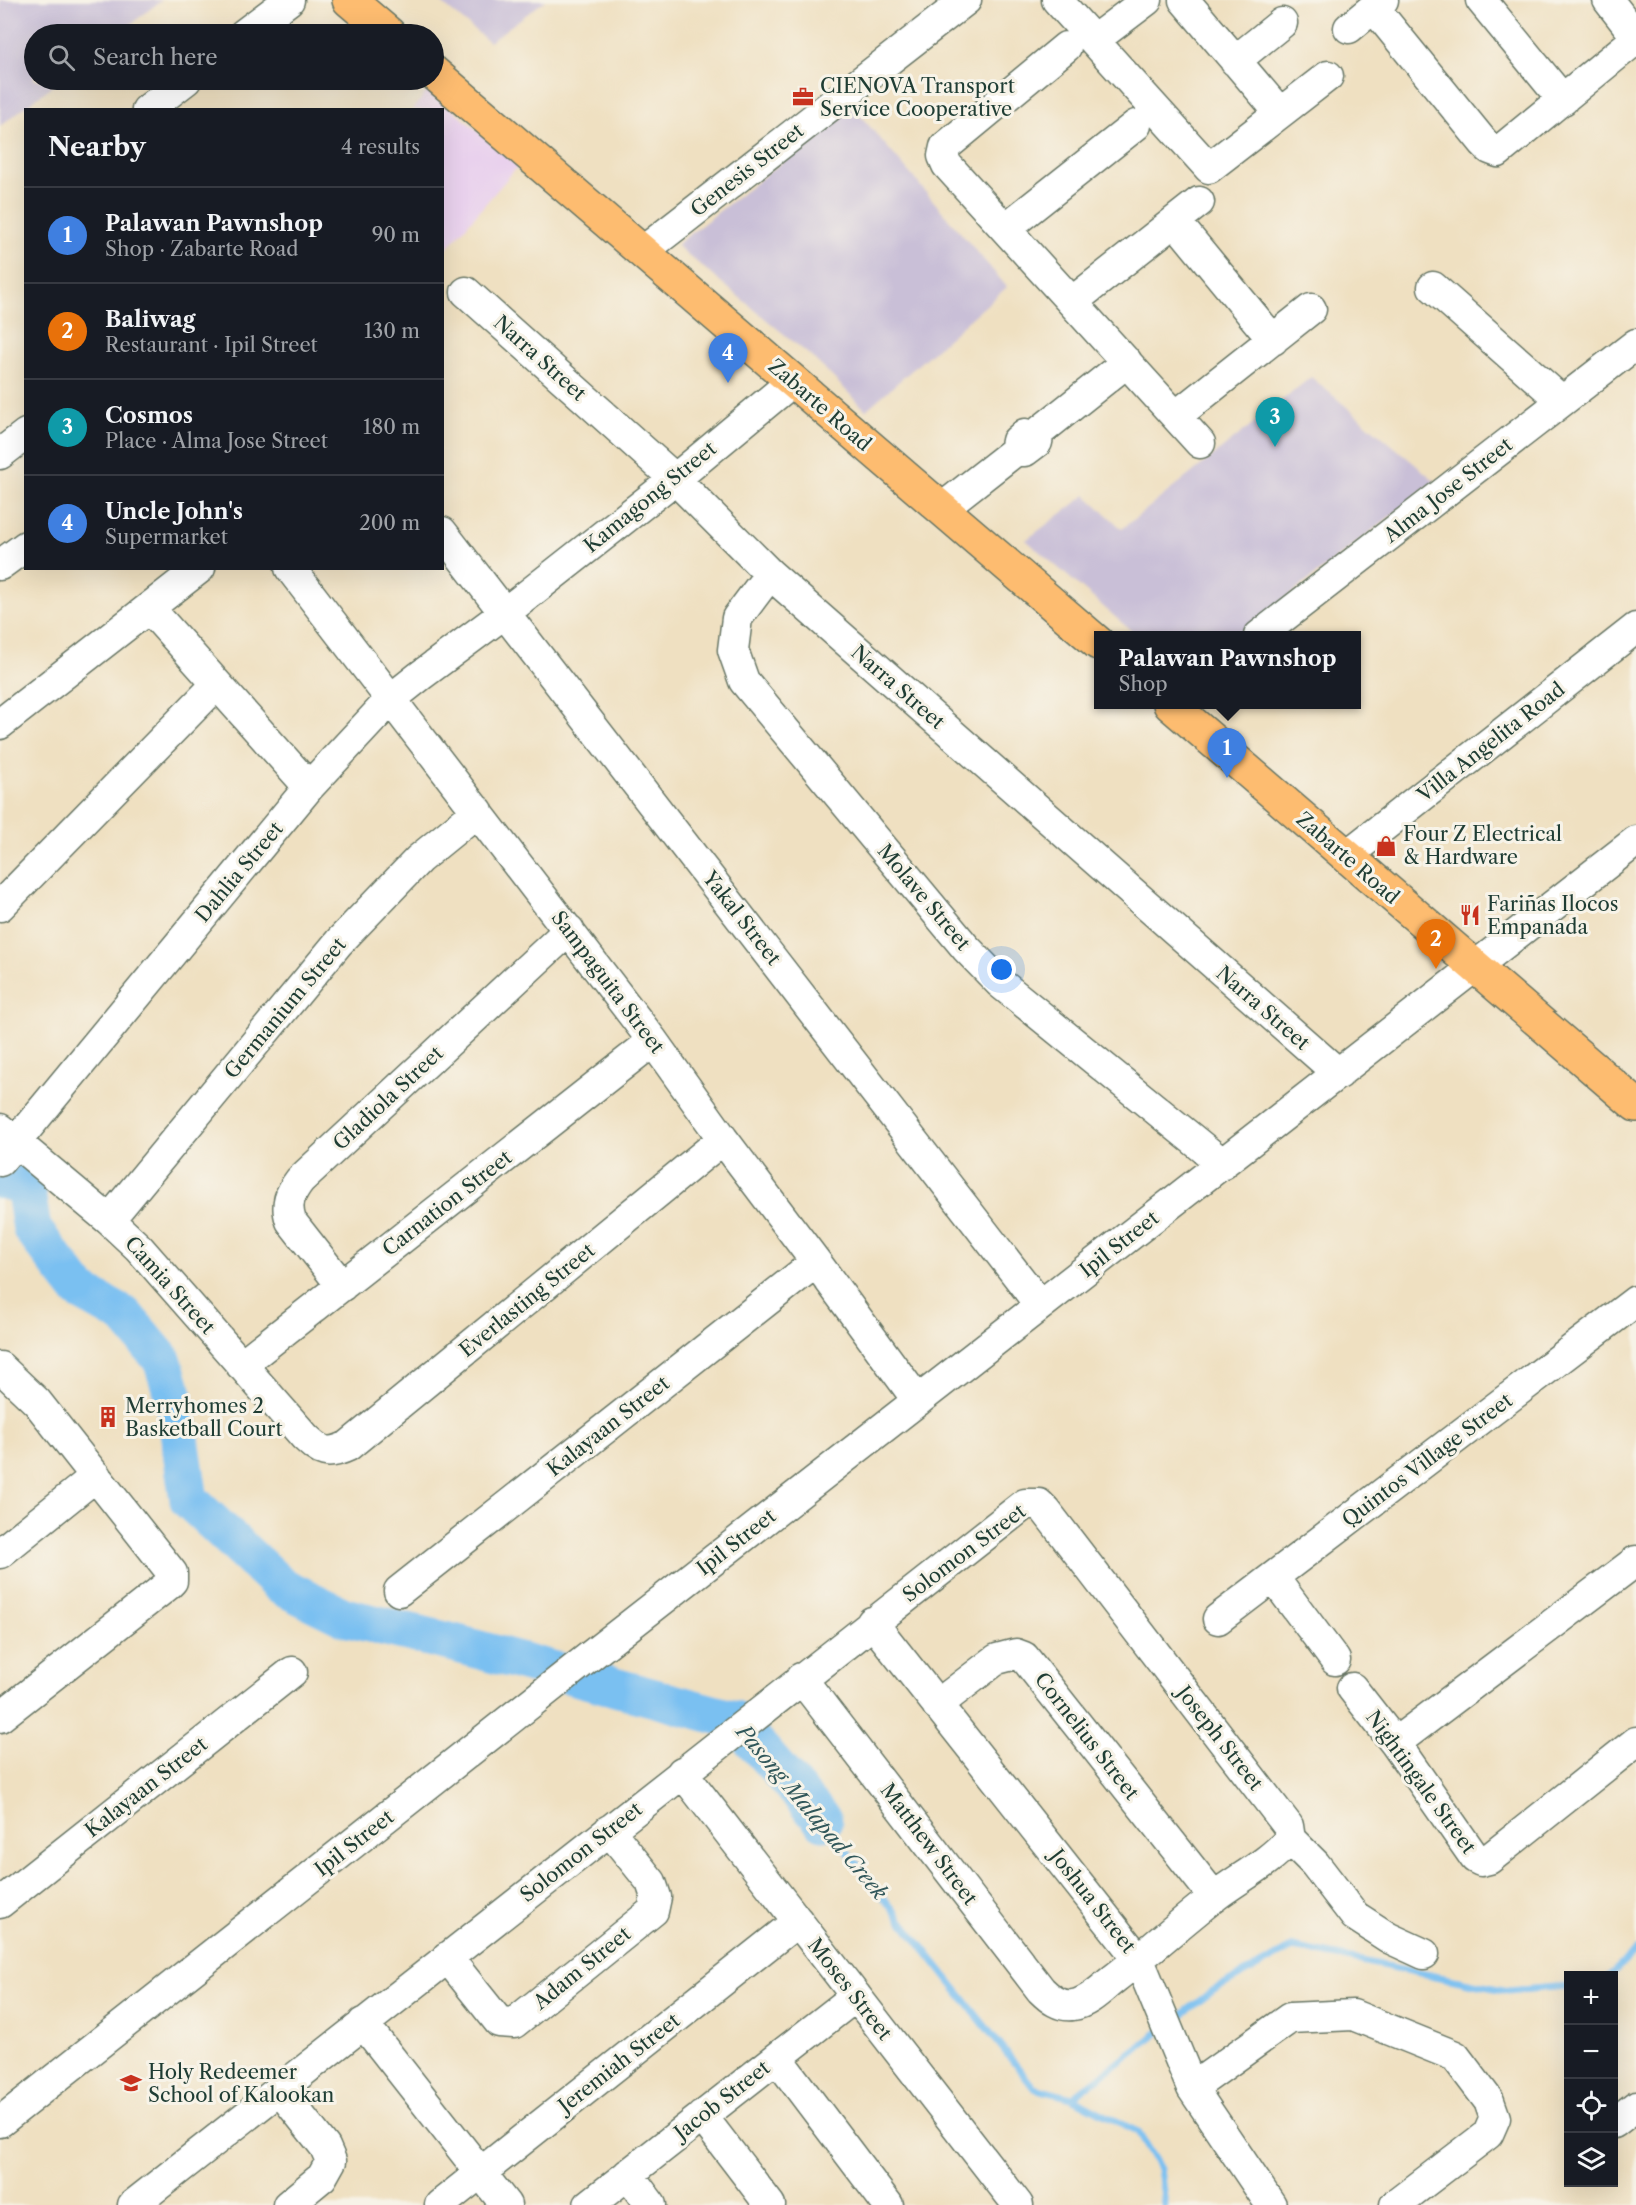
<!DOCTYPE html>
<html lang="en">
<head>
<meta charset="utf-8">
<style>
  :root { --surface:#171b24; --page:#242831; --text:#f1f3f6; --muted:#9ea1a6; --line:#363941; --accent:#b45309 }
  body { margin:0; font-family:"Libre Caslon Text",serif; background:var(--page); color:var(--text) }
  .controls { position:absolute; right:18px; bottom:18px; display:grid; overflow:hidden; border-radius:0px; box-shadow:0 6px 24px #0002 }
  .controls button { width:54px; height:54px; display:grid; place-items:center; padding:0; border:0; border-bottom:2px solid var(--line); background:var(--surface); color:var(--text); font:30px sans-serif }
  .you { position:absolute; left:1002px; top:970px; width:21px; height:21px; margin:-15px; border:4px solid #fff; border-radius:50%; background:#1a73e8; box-shadow:0 0 0 9px #1a73e833 }
  .badge { display:grid; place-items:center; width:39px; height:39px; border-radius:50%; background:var(--accent); color:#fff; font-size:20px; font-weight:700 }
  .pin { position:absolute; translate:-50% -50px; filter:drop-shadow(0 2px 3px #0008) }
  .pin::after { content:''; position:absolute; top:32px; width:21px; height:18px; background:inherit; clip-path:polygon(0 0,100% 0,50% 100%) }
  .popup { position:absolute; left:1094px; top:631px; width:267px; height:78px; box-sizing:border-box; display:grid; place-content:center; border-radius:0px; background:var(--surface); filter:drop-shadow(0 2px 4px #0005); font-size:20px; white-space:nowrap; color:var(--muted) }
  .popup b { font-size:22px; color:var(--text) }
  .popup::after { content:''; position:absolute; left:50%; top:100%; margin-left:-12px; border:12px solid transparent; border-top-color:var(--surface) }
  .list { margin:0; padding:0; list-style:none }
  h2 { display:flex; justify-content:space-between; align-items:center; height:78px; margin:0; padding:0 24px; font-size:26px }
  h2 small { font-size:20px; font-weight:400; color:var(--muted) }
  .list li { display:grid; grid-template-columns:39px 1fr auto; gap:18px; align-items:center; box-sizing:border-box; height:96px; padding:0 24px; border-top:2px solid var(--line) }
  .list b { display:block; font-size:22px; white-space:nowrap }
  .list p { margin:0; font-size:20px; white-space:nowrap; color:var(--muted) }
  .list em { font-size:20px; font-style:normal; color:var(--muted) }
  .icon { flex:none; width:33px; height:33px; fill:none; stroke:currentColor; stroke-width:2; stroke-linecap:round; stroke-linejoin:round }
  .map { position:relative; flex:none; width:1636px; height:2205px; overflow:hidden }
  .search { position:absolute; background:var(--surface); box-shadow:0 6px 24px #0002; left:24px; top:24px; width:420px; height:66px; display:flex; align-items:center; gap:15px; box-sizing:border-box; padding:0 21px; border-radius:33px; color:var(--muted); font-size:22px }
  .panel { position:absolute; background:var(--surface); box-shadow:0 6px 24px #0002; left:24px; top:108px; width:420px; height:462px; border-radius:0px }
  .map>svg:first-child { display:block }
</style>
</head>
<body>
<div class="map">
<svg width="1636" height="2205" viewBox="0 0 1636 2205">
  <rect width="100%" height="100%" fill="#f7f3e8"/>
  <filter id="ink" filterUnits="userSpaceOnUse"><feTurbulence type="fractalNoise" baseFrequency=".0167" numOctaves="2"/><feDisplacementMap in="SourceGraphic" scale="12" xChannelSelector="R" yChannelSelector="G"/><feConvolveMatrix kernelMatrix="1 2 1 2 8 2 1 2 1" color-interpolation-filters="sRGB"/></filter>
  <filter id="wash" filterUnits="userSpaceOnUse"><feTurbulence type="fractalNoise" baseFrequency=".008" numOctaves="4" result="noise"/><feDisplacementMap in="SourceGraphic" scale="24" xChannelSelector="R" yChannelSelector="G"/><feGaussianBlur stdDeviation="1.35" result="paint"/><feColorMatrix in="noise" values="0 0 0 0 0 0 0 0 0 0 0 0 0 0 0 0 0 1.4 0 .05"/><feComposite in="paint" operator="in"/></filter>
  <g filter="url(#wash)">
    <rect width="100%" height="100%" fill="#efe0c1"/>
    <!-- built -->
    <path fill="#e9d1ed" d="M429 89 518 166 443 253 442 110H412Z"/>
    <!-- industrial -->
    <path fill="#c9bfd7" d="M0 0H162L118 34H34V80H60L0 126Z
      M438 0H546L489 42Z
      M853 107 1007 287 866 410 813 358 676 245Z
      M1311 377 1435 481 1239 635H1136L1026 540 1086 495 1122 529Z"/>
    <g fill="none" stroke-linecap="round" stroke-linejoin="round">
      <!-- stream -->
      <path stroke="#7ac0f1" stroke-width="7" d="M823 1821 1034 2088 1072 2098 1138 2132 1160 2169 1165 2205
        M1609 1976 1636 1951
        M1172 2022 1214 1990 1293 1947 1508 1991 1568 1986
        M1072 2098 1161 2030"/>
      <!-- river -->
      <path stroke="#7ac0f1" stroke-width="39" d="M0 1179 25 1186 32 1229 80 1291 125 1316 162 1360 174 1397 189 1500 281 1586 344 1617 454 1643 735 1720 823 1821"/>
    </g>
  </g>
  <g filter="url(#ink)">
    <g fill="none" stroke-linecap="round" stroke-linejoin="round">
      <defs>
        <path id="minor" d="M1057 0 1209 168 1328 76
          M1184 0 1280 113
          M1481 0 1563 100
          M1608 0 1636 36
          M1374 8 1484 143 1490 149 1498 152 1636 39
          M1349 28 1383 0
          M244 34 289 0
          M1094 40 1147 0
          M1066 47 945 147 943 156 947 165 1200 443
          M1235 61 1282 23
          M147 110 186 80
          M1175 221 1273 340
          M1006 228 1136 125
          M642 252 966 0
          M1433 287 1562 401
          M466 292 675 479 770 574 1339 1074
          M1072 302 1199 202
          M1176 416 1311 309
          M1015 451H1025L1037 442 1039 432 1127 362
          M0 454 26 434
          M941 509 1015 451 1017 441 1025 434
          M442 532 1040 1305
          M0 565 26 546
          M290 568 653 1041 723 1139 816 1262 918 1401
          M770 574 737 618 733 650 744 681 966 948 1000 983 1223 1164
          M149 608 309 787
          M1259 636 1636 344
          M0 724 200 568
          M1346 856 1636 628
          M0 906 217 684
          M0 1129 109 1220 139 1248 305 1437C321 1452 327 1456 348 1446L723 1139
          M0 1161 309 787 391 699 420 676 506 612 675 479 793 381
          M109 1220 339 942 419 859 478 811
          M342 1286 291 1221C285 1204 290 1193 300 1180L569 930
          M241 1365 653 1041
          M0 1367 37 1402 172 1573V1581L168 1585 0 1717
          M0 1553 96 1476
          M1273 1577 1335 1660
          M399 1591 816 1262
          M1218 1619 1636 1301
          M872 1622 1139 1960 1192 2088 1271 2205
          M801 1678 1041 1990C1050 1999 1060 2007 1073 2005 1089 2003 1103 1987 1115 1978 1149 1952 1180 1923 1214 1897 1239 1878 1269 1863 1290 1839
          M1352 1688 1395 1743 1475 1858 1481 1861 1489 1859 1636 1742
          M937 1705 997 1659 1016 1654 1024 1657 1214 1897
          M1395 1743 1636 1561
          M682 1772 1018 2205
          M0 1903 292 1672
          M447 1957 499 2022 514 2023 653 1911 656 1897 651 1882 609 1830
          M363 2023 506 2205
          M777 2058 888 2205
          M1192 2088 1290 2018 1353 2015 1455 2056 1489 2101 1495 2118 1488 2134 1395 2205
          M279 2089 325 2147 331 2161 322 2177 288 2205
          M702 2116 770 2205
          M0 2122 584 1661 1636 841
          M1614 2123 1636 2106
          M628 2174 651 2205
          M133 2205 1025 1504H1039L1046 1511 1288 1826 1290 1839 1315 1864 1355 1916 1389 1938 1424 1954
          M440 2205 798 1921
          M589 2205 856 1996"/>
        <path id="major" d="M349 0 389 34
          M434 73 1098 643
          M1170 704 1636 1105"/>
      </defs>
      <!-- minor casing -->
      <use href="#minor" stroke="#687665" stroke-width="33"/>
      <!-- major casing -->
      <use href="#major" stroke="#687665" stroke-width="36"/>
      <!-- minor -->
      <use href="#minor" stroke="#fff" stroke-width="30"/>
      <!-- major -->
      <use href="#major" stroke="#fdbc6f" stroke-width="33"/>
    </g>
  </g>
  <!-- icons -->
  <defs>
    <symbol id="office-bare" viewBox="-9 -9 18 18"><path d="M-6-3h4V-5.5h4V-3h4V5H-6ZM-1-4.5V-3h2v-1.5ZM-6 0V1H6V0Z" fill="#c8321e" stroke="#f7f3e8" stroke-width="2.5" paint-order="stroke"/></symbol>
    <symbol id="shop-bare" viewBox="-9 -9 18 18"><path d="M-5-2.5h2.3a2.7 3.5 0 0 1 5.4 0H5L5.5 6h-11ZM-1.5-2.5h3a1.5 2.3 0 0 0-3 0Z" fill="#c8321e" stroke="#f7f3e8" stroke-width="2.5" paint-order="stroke"/></symbol>
    <symbol id="restaurant-bare" viewBox="-9 -9 18 18"><path d="M-5-6h1v4h1v-4h1v4h1v-4h1v5L-1.5 .5V6h-2V.5L-5-1ZM5-6V6H3V1.5H1.5Q1.5-4 5-6Z" fill="#c8321e" stroke="#f7f3e8" stroke-width="2.5" paint-order="stroke"/></symbol>
    <symbol id="building-bare" viewBox="-9 -9 18 18"><path d="M-4-6H4V6H1V3H-1V6H-4ZM-2.5-4.3h1.7v1.8h-1.7ZM.8-4.3h1.7v1.8H.8ZM-2.5-1h1.7V.8h-1.7ZM.8-1h1.7V.8H.8Z" fill="#c8321e" stroke="#f7f3e8" stroke-width="2.5" paint-order="stroke"/></symbol>
    <symbol id="school-bare" viewBox="-9 -9 18 18"><path d="M0-5L7-2L0 1L-7-2ZM-4 1L0 2.5L4 1V4Q0 6-4 4Z" fill="#c8321e" stroke="#f7f3e8" stroke-width="2.5" paint-order="stroke"/></symbol>
  </defs>
  <g fill-rule="evenodd">
    <use href="#office-bare" x="788" y="82" width="30" height="30"/>
    <use href="#shop-bare" x="1371" y="831" width="30" height="30"/>
    <use href="#restaurant-bare" x="1455" y="900" width="30" height="30"/>
    <use href="#building-bare" x="93" y="1402" width="30" height="30"/>
    <use href="#school-bare" x="116" y="2068" width="30" height="30"/>
  </g>
  <g text-anchor="middle" dominant-baseline="central" stroke-width="6" stroke-linejoin="round" paint-order="stroke">
    <!-- poi labels -->
    <g font-size="20" fill="#1f3d34" stroke="#f7f3e8" text-anchor="start">
      <text x="820" y="86">CIENOVA Transport<tspan x="820" dy="23">Service Cooperative</tspan></text>
      <text x="1403" y="834">Four Z Electrical<tspan x="1403" dy="23">&amp; Hardware</tspan></text>
      <text x="1487" y="904">Fariñas Ilocos<tspan x="1487" dy="23">Empanada</tspan></text>
      <text x="125" y="1406">Merryhomes 2<tspan x="125" dy="23">Basketball Court</tspan></text>
      <text x="148" y="2072">Holy Redeemer<tspan x="148" dy="23">School of Kalookan</tspan></text>
    </g>
    <!-- street labels -->
    <g font-size="20" fill="#1f3d34" stroke="#f7f3e8">
      <text transform="translate(747 170) rotate(-38)">Genesis Street</text>
      <text transform="translate(540 358) rotate(42)">Narra Street</text>
      <text transform="translate(820 405) rotate(41)">Zabarte Road</text>
      <text transform="translate(1448 490) rotate(-38)">Alma Jose Street</text>
      <text transform="translate(650 497) rotate(-39)">Kamagong Street</text>
      <text transform="translate(898 687) rotate(41)">Narra Street</text>
      <text transform="translate(1491 742) rotate(-38)">Villa Angelita Road</text>
      <text transform="translate(1348 858) rotate(41)">Zabarte Road</text>
      <text transform="translate(239 872) rotate(-50)">Dahlia Street</text>
      <text transform="translate(924 897) rotate(50)">Molave Street</text>
      <text transform="translate(742 918) rotate(52)">Yakal Street</text>
      <text transform="translate(608 982) rotate(53)">Sampaguita Street</text>
      <text transform="translate(285 1008) rotate(-50)">Germanium Street</text>
      <text transform="translate(1263 1008) rotate(41)">Narra Street</text>
      <text transform="translate(388 1098) rotate(-43)">Gladiola Street</text>
      <text transform="translate(447 1203) rotate(-38)">Carnation Street</text>
      <text transform="translate(1119 1244) rotate(-38)">Ipil Street</text>
      <text transform="translate(170 1285) rotate(48)">Camia Street</text>
      <text transform="translate(527 1300) rotate(-39)">Everlasting Street</text>
      <text transform="translate(608 1426) rotate(-38)">Kalayaan Street</text>
      <text transform="translate(1427 1460) rotate(-37)">Quintos Village Street</text>
      <text transform="translate(736 1542) rotate(-38)">Ipil Street</text>
      <text transform="translate(964 1553) rotate(-37)">Solomon Street</text>
      <text transform="translate(1087 1736) rotate(52)">Cornelius Street</text>
      <text transform="translate(1220 1738) rotate(52)">Joseph Street</text>
      <text transform="translate(1421 1782) rotate(54)">Nightingale Street</text>
      <text transform="translate(146 1787) rotate(-38)">Kalayaan Street</text>
      <text transform="translate(354 1843) rotate(-38)">Ipil Street</text>
      <text transform="translate(929 1844) rotate(53)">Matthew Street</text>
      <text transform="translate(581 1852) rotate(-38)">Solomon Street</text>
      <text transform="translate(1093 1901) rotate(52)">Joshua Street</text>
      <text transform="translate(582 1968) rotate(-39)">Adam Street</text>
      <text transform="translate(850 1989) rotate(52)">Moses Street</text>
      <text transform="translate(619 2063) rotate(-38)">Jeremiah Street</text>
      <text transform="translate(722 2100) rotate(-38)">Jacob Street</text>
    </g>
    <!-- water labels -->
    <g font-size="21" font-style="italic" fill="#31575a" stroke="#f7f3e8">
      <text transform="translate(812 1812) rotate(50)">Pasong Malapad Creek</text>
    </g>
  </g>
</svg>
<div class="controls">
<button>+</button>
<button>−</button>
<button><svg class="icon" aria-label="locate" viewBox="0 0 24 24"><circle cx="12" cy="12" r="6"/><path d="M12 2v4M12 18v4M2 12h4M18 12h4"/></svg></button>
<button><svg class="icon" aria-label="layers" viewBox="0 0 24 24"><path d="M12 4l9 5-9 5-9-5zM3 14l9 5 9-5"/></svg></button>
</div>
<div class="you"></div>
<div class="pin badge" style="left:1227px;top:778px;background:#3f7fe0">1</div>
<div class="popup"><b>Palawan Pawnshop</b>Shop</div>
<div class="pin badge" style="left:1436px;top:969px;background:#e8710a">2</div>
<div class="pin badge" style="left:1275px;top:447px;background:#0f9aa8">3</div>
<div class="pin badge" style="left:728px;top:383px;background:#3f7fe0">4</div>
<div class="search"><svg class="icon" aria-label="search" viewBox="0 0 24 24"><circle cx="10" cy="10" r="6"/><path d="M15 15l6 6"/></svg>Search here</div>
<section class="panel">
<h2>Nearby<small>4 results</small></h2>
<ul class="list">
<li><span class="badge" style="background:#3f7fe0">1</span><div><b>Palawan Pawnshop</b><p>Shop · Zabarte Road</p></div><em>90 m</em></li>
<li><span class="badge" style="background:#e8710a">2</span><div><b>Baliwag</b><p>Restaurant · Ipil Street</p></div><em>130 m</em></li>
<li><span class="badge" style="background:#0f9aa8">3</span><div><b>Cosmos</b><p>Place · Alma Jose Street</p></div><em>180 m</em></li>
<li><span class="badge" style="background:#3f7fe0">4</span><div><b>Uncle John's</b><p>Supermarket</p></div><em>200 m</em></li>
</ul>
</section>
</div>
</body>
</html>
